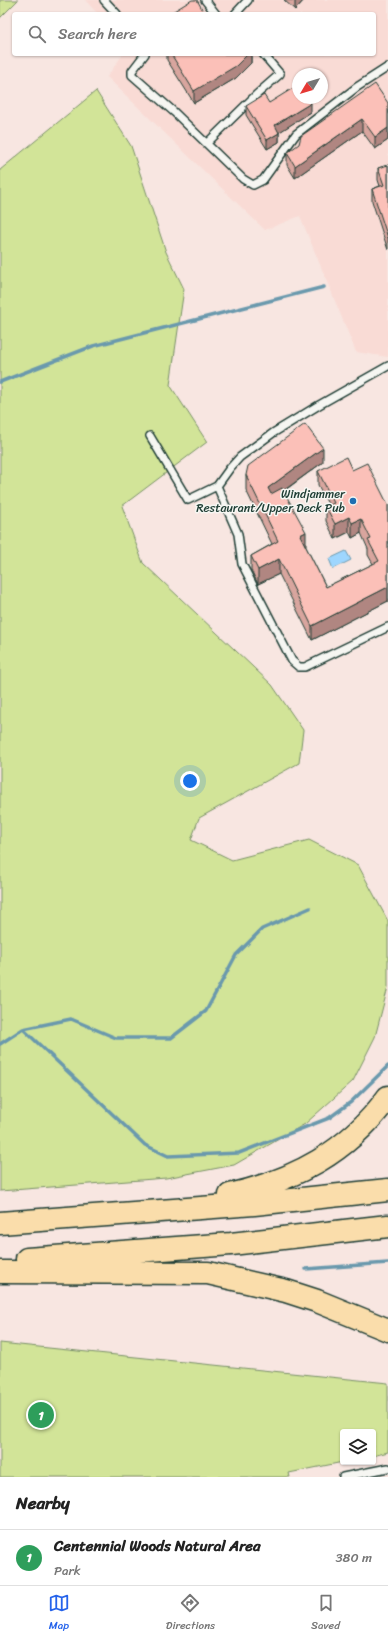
<!DOCTYPE html>
<html lang="en">
<head>
<meta charset="utf-8">
<style>
  :root { --surface:#fff; --page:#f6f6f6; --text:#222; --muted:#767676; --line:#e0e0e0; --accent:#2563eb }
  body { margin:0; font-family:Sriracha,sans-serif; background:var(--page); color:var(--text) }
  .controls { position:absolute; right:12px; bottom:12px; display:grid; overflow:hidden; border-radius:4px; box-shadow:0 1px 3px #0004 }
  .controls button { width:36px; height:36px; display:grid; place-items:center; padding:0; border:0; border-bottom:1px solid var(--line); background:var(--surface); color:var(--text); font:20px sans-serif }
  .compass { position:absolute; left:292px; top:68px; width:36px; height:36px; border-radius:50%; background:var(--surface); box-shadow:0 1px 3px #0004; rotate:232deg }
  .you { position:absolute; left:190px; top:781px; width:14px; height:14px; margin:-10px; border:3px solid #fff; border-radius:50%; background:#1a73e8; box-shadow:0 0 0 6px #1a73e833 }
  .badge { display:grid; place-items:center; width:26px; height:26px; border-radius:50%; background:var(--accent); color:#fff; font-size:13px; font-weight:700 }
  .pin { position:absolute; translate:-50% -50%; border:2px solid #fff; box-shadow:0 1px 4px #0006 }
  .list { margin:0; padding:0; list-style:none }
  h2 { display:flex; justify-content:space-between; align-items:center; height:52px; margin:0; padding:0 16px; font-size:17px }
  h2 small { font-size:13px; font-weight:400; color:var(--muted) }
  .list li { display:grid; grid-template-columns:26px 1fr auto; gap:12px; align-items:center; box-sizing:border-box; height:56px; padding:0 16px; border-top:1px solid var(--line) }
  .list b { display:block; font-size:15px; white-space:nowrap }
  .list p { margin:0; font-size:13px; white-space:nowrap; color:var(--muted) }
  .list em { font-size:13px; font-style:normal; color:var(--muted) }
  .icon { flex:none; width:22px; height:22px; fill:none; stroke:currentColor; stroke-width:2; stroke-linecap:round; stroke-linejoin:round }
  .map { position:relative; flex:none; width:388px; height:1477px; overflow:hidden }
  .search { position:absolute; background:var(--surface); box-shadow:0 1px 3px #0004; left:12px; right:12px; top:12px; height:44px; display:flex; align-items:center; gap:10px; box-sizing:border-box; padding:0 14px; border-radius:4px; color:var(--muted); font-size:15px }
  .sheet { height:108px; background:var(--surface) }
  nav { display:flex; justify-content:space-around; align-items:center; box-sizing:border-box; height:56px; border-top:1px solid var(--line); background:var(--surface); font-size:11px; color:var(--muted) }
  nav a { display:grid; justify-items:center; gap:2px }
  nav .on { color:var(--accent) }
  .map>svg:first-child { display:block }
</style>
</head>
<body>
<div class="map">
<svg width="388" height="1477" viewBox="0 0 388 1477">
  <rect width="100%" height="100%" fill="#f8e6e1"/>
  <filter id="ink" filterUnits="userSpaceOnUse"><feTurbulence type="fractalNoise" baseFrequency=".025" numOctaves="2"/><feDisplacementMap in="SourceGraphic" scale="8" xChannelSelector="R" yChannelSelector="G"/><feConvolveMatrix kernelMatrix="1 2 1 2 8 2 1 2 1" color-interpolation-filters="sRGB"/></filter>
  <g filter="url(#ink)">
    <!-- built -->
    <path fill="#f9dbd5" fill-rule="evenodd" d="M85 0H388V357L356 352 300 216 265 230 107 77 123 54H374V14H98ZM298 74H322V98H298Z"/>
    <!-- green -->
    <path fill="#d2e498" stroke="#789066" d="M0 0H18L0 18Z
      M96 91 131 146 166 252 184 289 170 385 207 442 122 506 143 563 272 685 303 730 299 763 199 818 191 840 232 860 309 840 358 865 388 921V987L375 1037 353 1081 305 1124 234 1165 166 1178 0 1191V170Z
      M0 1343 388 1383V1452L373 1456V1432H343V1462L289 1473 290 1477H0Z"/>
    <!-- water -->
    <path fill="#9ed6fe" stroke="#6b99ad" d="M346 551 351 560 333 569 329 559Z"/>
    <g fill="none" stroke-linecap="round" stroke-linejoin="round">
      <!-- stream -->
      <path stroke="#6b99ad" stroke-width="3.5" d="M0 382 93 346 324 287
        M23 1029 145 1145 168 1156 239 1153 329 1118 351 1102 388 1066
        M0 1044 23 1029 71 1019 116 1038H171L206 1011 236 955 262 929 310 908
        M306 1269 388 1263"/>
      <defs>
        <path id="lane" d="M104 0 117 14
          M205 0 216 14
          M235 14 248 0
          M145 54 132 71V75L174 112 243 179 253 185 263 180 296 134 357 87 388 67
          M207 143 256 95 280 74 263 54
          M150 436 188 500 217 486 230 468 240 457 273 433 319 405 388 366
          M217 486 238 534 242 564 292 661 299 667H305L388 627
          M343 1477 388 1468"/>
        <path id="highway" d="M230 1195C295 1180 348 1152 388 1097
          M0 1223 254 1204 388 1190
          M27 1259 231 1244 388 1226
          M0 1272 208 1273 286 1291 317 1301 388 1330"/>
      </defs>
      <!-- lane casing -->
      <use href="#lane" stroke="#1f3d34" stroke-width="10"/>
      <!-- highway casing -->
      <use href="#highway" stroke="#1f3d34" stroke-width="25"/>
      <!-- lane -->
      <use href="#lane" stroke="#f6f6f2" stroke-width="7"/>
      <!-- highway -->
      <use href="#highway" stroke="#faddab" stroke-width="22"/>
    </g>
    <!-- wall -->
    <path fill="#d8a59e" stroke="#1f3d34" d="M284 0H304L295 10Z
      M167 54H251V63L236 78 194 103 167 60Z
      M269 103 311 112 279 132V142L267 149 246 115V106Z
      M388 103V140L375 149 362 131 295 178 287 165V153Z
      M388 165V250L372 201V189L380 186 378 180V168Z
      M323 462 284 491 306 547 326 587 373 564 368 555V549L361 533 352 538 349 532 335 539 326 521V507L329 506 318 485V471L352 470 388 505V601L312 640 279 574 258 584 251 570V556L272 544 246 490V475Z"/>
    <!-- shaded-wall -->
    <path fill="#b08681" stroke="#1f3d34" d="M295 0H304L295 10Z
      M248 54H251V63L236 78 194 103V91Z
      M311 103V112L275 135V125Z
      M362 119V131L295 178V166Z
      M388 128V140L375 149V137Z
      M279 133V142L267 149V140Z
      M323 448V462L268 502V488Z
      M349 517V532L335 539V524Z
      M361 519V533L352 538V523Z
      M306 532V547L300 535Z
      M279 559V574L258 584V570Z
      M388 587V601L312 640V626Z"/>
    <!-- building -->
    <path fill="#fbc0b8" stroke="#1f3d34" d="M192 0H197L205 14H169Z
      M171 54H248L236 66 194 91Z
      M375 84 388 103V128L375 137 362 119 295 166 287 153 299 144 301 136Z
      M298 85V98H308L311 103 275 125 279 133 267 140 246 106 264 95 269 103Z
      M388 165V238L372 189 384 185 378 168Z
      M305 424 323 448 268 488 271 494 282 488 306 532 300 535 326 587 379 561 368 540 371 539 361 519 352 523 349 517 335 524 326 507 334 503 318 471 346 457 352 470 367 463 388 505V587L312 626 279 559 258 570 251 556 278 541 246 475 248 466Z"/>
  </g>
  <!-- markers -->
  <circle fill="#1f6fb2" stroke="#f6f6f2" stroke-width="1.5" cx="353" cy="501" r="4"/>
  <g text-anchor="middle" dominant-baseline="central" stroke-width="3" stroke-linejoin="round" paint-order="stroke">
    <!-- poi labels -->
    <g font-size="12" fill="#1f3d34" stroke="#f6f6f2" text-anchor="end">
      <text x="345" y="494">Windjammer<tspan x="345" dy="14">Restaurant/Upper Deck Pub</tspan></text>
    </g>
  </g>
</svg>
<div class="controls">
<button><svg class="icon" aria-label="layers" viewBox="0 0 24 24"><path d="M12 4l9 5-9 5-9-5zM3 14l9 5 9-5"/></svg></button>
</div>
<svg class="compass" viewBox="-18 -18 36 36"><path d="M0-13l5 13h-10z" fill="#e53935"/><path d="M0 13l5-13h-10z" fill="#767676"/></svg>
<div class="you"></div>
<div class="pin badge" style="left:41px;top:1415px;background:#2e9e5b">1</div>
<div class="search"><svg class="icon" aria-label="search" viewBox="0 0 24 24"><circle cx="10" cy="10" r="6"/><path d="M15 15l6 6"/></svg>Search here</div>
</div>
<section class="sheet">
<h2>Nearby<small></small></h2>
<ul class="list">
<li><span class="badge" style="background:#2e9e5b">1</span><div><b>Centennial Woods Natural Area</b><p>Park</p></div><em>380 m</em></li>
</ul>
</section>
<nav>
<a class="on"><svg class="icon" aria-label="map" viewBox="0 0 24 24"><path d="M3 6l6-2 6 2 6-2v14l-6 2-6-2-6 2zM9 4v14M15 6v14"/></svg>Map</a>
<a><svg class="icon" aria-label="directions" viewBox="0 0 24 24"><path d="M12 3l9 9-9 9-9-9zM9 14v-3h6M13 9l2 2-2 2"/></svg>Directions</a>
<a><svg class="icon" aria-label="saved" viewBox="0 0 24 24"><path d="M7 4h10v16l-5-4-5 4z"/></svg>Saved</a>
</nav>
</body>
</html>
